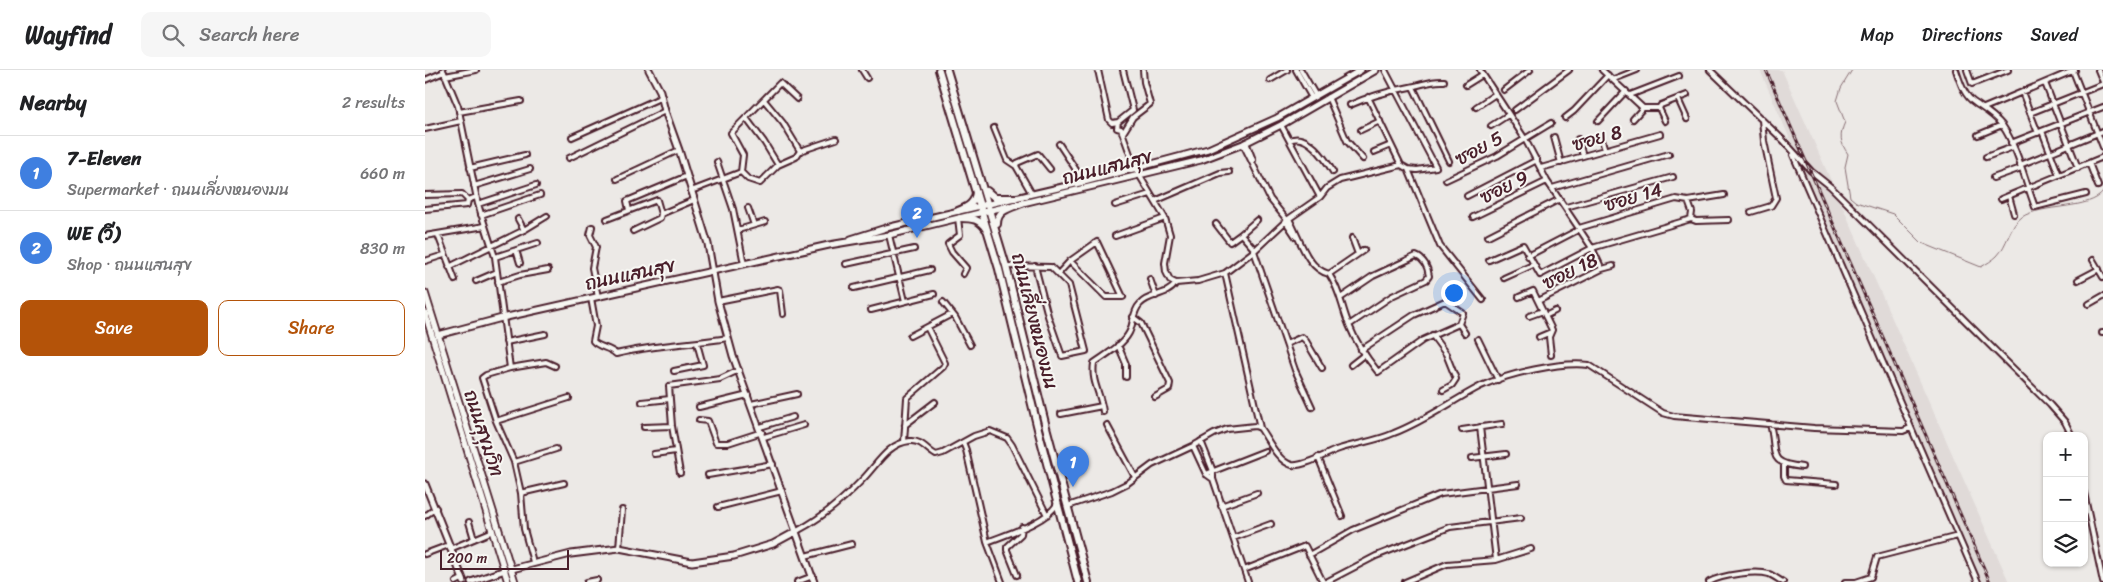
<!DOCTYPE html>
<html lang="en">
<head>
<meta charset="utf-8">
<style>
  :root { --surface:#fff; --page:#f6f6f6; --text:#202124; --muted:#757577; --line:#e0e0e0; --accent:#b45309 }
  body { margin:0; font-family:Sriracha,"Playpen Sans Thai",sans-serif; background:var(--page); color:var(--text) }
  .controls { position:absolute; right:15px; bottom:15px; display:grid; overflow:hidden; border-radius:10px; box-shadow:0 1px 4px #0004 }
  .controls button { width:45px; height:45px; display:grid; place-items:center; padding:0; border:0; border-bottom:1px solid var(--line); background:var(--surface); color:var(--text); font:25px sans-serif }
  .scale { position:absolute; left:15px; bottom:12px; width:129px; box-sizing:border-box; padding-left:5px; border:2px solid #4a1f2b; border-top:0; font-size:14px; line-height:18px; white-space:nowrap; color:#4a1f2b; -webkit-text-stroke:4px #f6f6f2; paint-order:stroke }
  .you { position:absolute; left:1028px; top:222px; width:18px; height:18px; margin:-12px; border:4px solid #fff; border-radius:50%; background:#1a73e8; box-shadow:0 0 0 8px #1a73e833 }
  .badge { display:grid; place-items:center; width:32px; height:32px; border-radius:50%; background:var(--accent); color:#fff; font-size:16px; font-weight:700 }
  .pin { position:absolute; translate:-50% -41px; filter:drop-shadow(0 1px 2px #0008) }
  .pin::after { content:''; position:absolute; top:26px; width:18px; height:15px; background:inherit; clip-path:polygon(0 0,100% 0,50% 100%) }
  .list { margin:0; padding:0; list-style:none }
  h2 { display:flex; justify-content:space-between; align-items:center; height:65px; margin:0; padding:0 20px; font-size:21px }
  h2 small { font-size:16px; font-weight:400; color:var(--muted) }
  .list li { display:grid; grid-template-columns:32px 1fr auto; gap:15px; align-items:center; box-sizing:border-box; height:75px; padding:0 20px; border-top:1px solid var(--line) }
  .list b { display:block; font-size:19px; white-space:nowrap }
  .list p { margin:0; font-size:16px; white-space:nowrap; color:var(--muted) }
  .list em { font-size:16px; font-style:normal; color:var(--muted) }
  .actions { display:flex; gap:10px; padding:15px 20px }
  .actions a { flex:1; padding:11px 0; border:1px solid var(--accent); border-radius:10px; text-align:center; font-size:18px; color:var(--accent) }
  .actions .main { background:var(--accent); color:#fff }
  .icon { flex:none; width:28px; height:28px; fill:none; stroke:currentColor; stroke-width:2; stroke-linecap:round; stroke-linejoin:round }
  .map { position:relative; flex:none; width:1678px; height:512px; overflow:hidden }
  header { display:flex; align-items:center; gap:30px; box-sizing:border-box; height:70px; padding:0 25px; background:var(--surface); border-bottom:1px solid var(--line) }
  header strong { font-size:24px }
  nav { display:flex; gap:28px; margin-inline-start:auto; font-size:18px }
  .search { width:350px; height:45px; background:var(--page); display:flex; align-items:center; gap:12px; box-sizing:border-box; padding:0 18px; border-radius:10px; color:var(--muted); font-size:19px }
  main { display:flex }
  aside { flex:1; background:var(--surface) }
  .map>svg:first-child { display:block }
</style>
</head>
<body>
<header>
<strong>Wayfind</strong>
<div class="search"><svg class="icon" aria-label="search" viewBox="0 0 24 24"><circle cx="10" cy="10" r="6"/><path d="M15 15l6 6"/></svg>Search here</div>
<nav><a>Map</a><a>Directions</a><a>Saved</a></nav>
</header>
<main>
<aside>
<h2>Nearby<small>2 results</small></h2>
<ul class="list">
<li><span class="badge" style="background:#3f7fe0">1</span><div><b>7-Eleven</b><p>Supermarket · ถนนเลี่ยงหนองมน</p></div><em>660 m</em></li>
<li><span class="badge" style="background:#3f7fe0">2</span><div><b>WE (วี)</b><p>Shop · ถนนแสนสุข</p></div><em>830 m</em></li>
</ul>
<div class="actions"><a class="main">Save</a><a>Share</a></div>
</aside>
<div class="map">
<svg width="1678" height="512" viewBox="0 0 1678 512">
  <rect width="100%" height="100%" fill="#ece9e6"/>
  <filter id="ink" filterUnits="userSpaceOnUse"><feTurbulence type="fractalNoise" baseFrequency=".02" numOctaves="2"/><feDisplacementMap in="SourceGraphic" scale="10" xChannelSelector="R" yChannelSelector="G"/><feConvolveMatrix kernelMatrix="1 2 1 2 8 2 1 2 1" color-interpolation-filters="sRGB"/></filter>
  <g filter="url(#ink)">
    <!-- built -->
    <path fill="#e0dad8" d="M1335 0H1357L1584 512H1557Z"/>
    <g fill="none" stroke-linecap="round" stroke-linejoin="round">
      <!-- stream -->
      <path stroke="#886e73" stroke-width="1" d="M1427 0 1416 18 1412 31 1420 52C1414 66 1415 72 1423 84L1420 97 1425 127 1431 132 1468 144 1497 173 1556 197C1561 194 1568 190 1572 186 1582 176 1585 155 1597 147 1616 134 1666 140 1678 122"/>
      <defs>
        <path id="street" d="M18 0 33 36 53 134 70 187 85 298 61 305 57 308 71 351 89 392 96 423 99 459 108 492
          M437 0 442 8
          M673 0 684 50 687 53 693 52 708 40 698 0
          M871 0 887 28
          M876 0 891 26
          M960 0 1011 97 992 100 983 99
          M1055 0 1100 69 1122 111 1167 178 1177 199
          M1177 0 1218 38H1234L1236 35 1262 25
          M1285 0 1358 70 1386 101 1406 117 1625 335 1640 352 1647 366
          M1531 0C1535 12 1539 26 1550 33 1560 40 1569 45 1577 55 1593 78 1600 111 1610 137L1661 124
          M1542 0 1547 14 1583 0
          M1673 0 1678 12
          M1648 1 1678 77
          M20 6 51 0
          M1189 9 1212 0
          M0 10 19 2
          M845 10 862 0
          M1620 13 1653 98
          M1041 15 1057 5
          M988 17 1024 91
          M1079 20 1105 0
          M1597 22 1613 63
          M1205 25 1254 6
          M903 27 922 71 938 89
          M943 27 976 95 983 99 1015 176 1058 230
          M1253 29 1262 49
          M339 30 358 53 375 81
          M925 35C945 26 964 21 985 17 997 15 1006 10 1019 11
          M1051 37 1069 25
          M1234 38 1240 51
          M1559 38 1650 0
          M1090 40 1144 0
          M34 42 96 31
          M1605 43 1678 14
          M321 48 339 72 353 95
          M1140 48 1149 41 1183 5
          M1208 49 1218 38
          M1173 51 1201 21
          M693 52 692 58 696 59 710 98 740 148 745 165 740 193 741 202 745 210 751 213 773 211 800 203 829 181 862 150 895 127 902 118 915 110 976 95
          M856 55 895 127
          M1066 56 1083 45
          M569 58 582 90 591 96
          M0 59 36 51
          M936 60 955 51
          M1617 61 1634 105
          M698 63 708 47 725 34 719 12 718 0
          M1553 65 1577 55
          M147 67 237 27
          M1129 67 1136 93
          M1176 67 1180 80
          M1153 69 1158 86
          M865 70C882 62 900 88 908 102
          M821 72 828 90
          M1586 73 1678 37
          M634 74 659 112
          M818 74 845 129 862 150
          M949 82 966 75
          M1368 85 1553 512
          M1561 87 1588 77
          M144 88 240 41
          M292 92 308 139 319 194
          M1664 93 1673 116
          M1595 95 1678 61
          M45 98 100 85
          M1116 98 1235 64
          M316 102 318 85 306 63 355 13 372 29
          M1568 108 1596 98
          M192 109 254 80
          M1021 110 1072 86 1126 53
          M49 116 105 99
          M1127 118 1244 84
          M266 121 316 102 323 109 335 113 353 95 371 87 375 81 411 69
          M607 124 591 96 592 93 613 84 625 99
          M0 125 37 124 43 130 51 127
          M1042 126 1112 90
          M1584 126 1589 144
          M1576 129 1678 87
          M730 131 795 103 804 102
          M53 134 111 115
          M690 135 725 124
          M1141 137 1248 107
          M323 138 329 155
          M0 139 42 135 43 130
          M204 140 202 131 262 106
          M1326 142 1346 136 1351 128 1339 71 1337 50
          M56 145 115 125
          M1048 147 1122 111
          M533 148 535 165 523 174 527 182 541 198 538 204
          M182 149 232 130 236 144
          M864 149C875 168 881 198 904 204 916 222 916 236 924 255 931 273 941 287 953 302L998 270 1034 254
          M1266 149 1271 151 1304 150
          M861 152 871 167
          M791 154 805 172 816 164
          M167 157 165 165 171 177 167 198 173 227
          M1154 158 1251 129 1263 131 1299 125
          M99 160 122 146
          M313 160 340 152
          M208 161 235 148 236 144 269 130
          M13 165 30 210
          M464 165 480 231
          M0 166 60 156
          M690 166 740 148
          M1063 166 1135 129
          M927 168 933 184
          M91 180 95 193
          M830 180 816 164 832 150
          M829 181 870 300 887 337
          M1103 186 1155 159
          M70 187 113 173
          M1064 190 1098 175 1115 205 1167 178 1266 149 1267 142 1263 131
          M1668 190 1678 207
          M0 191 19 185
          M421 194 489 179
          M581 196 626 197 644 215 661 281 637 286 623 246 610 196
          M24 197 99 160 93 149
          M800 203 835 358
          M633 204 645 191 672 172 698 227H681L645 191
          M904 204 939 180
          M1079 208 1108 195
          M725 209 731 226
          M1653 210 1674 199
          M51 211 72 202
          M73 212 95 205 123 200
          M429 218 505 200
          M917 227 948 206 991 186C999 189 1003 198 1004 206L1001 210 967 226 924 255
          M1094 227 1108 221 1127 260 1124 267 1126 285
          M166 228 171 256 168 271C174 278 184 277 191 284 227 275 266 274 303 268
          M293 231 353 219 355 220 358 244
          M1113 231 1177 199 1188 196
          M518 232 530 247 545 275
          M1664 234 1678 226
          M446 240 509 224
          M1104 246 1118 241
          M1120 246 1130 241
          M708 247 716 253 745 313 744 319 730 327
          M1677 263H1678
          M1007 265 1021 284 1031 309 1027 315 1018 320
          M485 266 527 244
          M1114 267 1126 262
          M1053 269 1073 310
          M81 272 120 264
          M861 274 877 267 881 271 897 298
          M693 275 701 294V307
          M936 280 989 245 1020 231 1038 243 1034 254 1040 263
          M926 295 940 284
          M85 298 121 292 130 296
          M249 301 278 295 272 273
          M217 332 245 329
          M326 334 372 324
          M274 337 323 325
          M678 342C676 323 666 313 669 293 680 285 697 276 704 263 709 254 707 242 715 234 725 223 742 227 751 213
          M636 344 677 336
          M274 350 283 351 291 373H303L337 362
          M71 351 144 328
          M1345 354C1353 383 1340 393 1377 397
          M480 355 510 332
          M682 355 710 407
          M219 357 247 356
          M335 357 368 347
          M1055 357 1071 490
          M1037 360 1077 354
          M339 367 379 355
          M776 371 788 401V409L823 512
          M479 372 482 328 518 297 520 293 502 257
          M538 372 541 380 562 472 577 512
          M768 376 781 404 788 409
          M229 384 251 381
          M893 387 917 446
          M1047 388 1081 384
          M89 392 131 379
          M1359 395V406L1361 410 1411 414
          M255 403 247 356 244 316 295 309 314 300
          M781 404 840 381
          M283 405 348 394
          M96 423 139 413
          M1659 423 1678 512
          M643 436 687 421 703 413 727 395 768 376 789 364 802 359 830 356 835 358C843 369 853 392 867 395 879 397 902 383 914 379 932 373 952 371 969 363 1000 351 1027 331 1056 316 1082 304 1136 291 1164 295L1238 343 1249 346 1389 358 1478 361 1485 358
          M796 436 832 423
          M293 437 357 421
          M0 446 11 438
          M44 452 49 469
          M372 461C397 448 419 429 438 409 452 395 463 373 485 371 496 370 502 380 511 385L518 383 549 366 565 361 582 368 587 375 622 445
          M808 468 846 454
          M562 472C582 464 621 453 632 434
          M194 478 197 440
          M25 479 68 461
          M0 484 24 475
          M884 485 928 460 1016 424 1093 414
          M380 486 427 474
          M819 500 880 476 898 512
          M592 505 582 480V477L596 464 597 457
          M31 512 37 509
          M162 512 172 510
          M372 512 388 506
          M901 512 951 486 1025 457 1096 448
          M980 512 1022 494 1071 490 1106 479
          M1284 512C1297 505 1330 500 1344 504 1349 506 1354 510 1358 512
          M1420 512H1431L1446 507 1452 487 1533 466"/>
        <path id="secondary" d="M224 0 235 21 240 41 254 80 283 174 293 231 308 286 389 512
          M594 134 776 90 818 74 856 55 951 0
          M426 169 461 158 659 112 783 79 852 48 936 0
          M13 265 77 248 404 175 464 165 583 136
          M0 414 39 512
          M87 499 146 484 194 478 267 492 309 486 348 474 372 461
          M46 512 80 500"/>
        <path id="primary" d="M0 223 90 512
          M0 243 83 512"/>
        <path id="highway" d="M514 0 574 199 613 359 653 512
          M522 0 581 196 621 357 663 512
          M562 121 570 128H590
          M533 141C543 137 550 133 551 122
          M535 148C547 148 555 149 561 159
          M572 154C572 140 585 138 597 133"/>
      </defs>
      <!-- street casing -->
      <use href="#street" stroke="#4a1f2b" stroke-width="8"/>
      <!-- secondary casing -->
      <use href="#secondary" stroke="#4a1f2b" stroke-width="9"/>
      <!-- primary casing -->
      <use href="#primary" stroke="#4a1f2b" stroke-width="9"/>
      <!-- highway casing -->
      <use href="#highway" stroke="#4a1f2b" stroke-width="10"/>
      <!-- street -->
      <use href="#street" stroke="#f6f6f2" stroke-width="4"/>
      <!-- secondary -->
      <use href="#secondary" stroke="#f6f6f2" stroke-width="5"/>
      <!-- primary -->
      <use href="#primary" stroke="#f6f6f2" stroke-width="5.5"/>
      <!-- highway -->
      <use href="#highway" stroke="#f6f6f2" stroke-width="6"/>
      <defs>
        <path id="rail" d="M1341 0 1565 512"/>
      </defs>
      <!-- rail casing -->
      <use href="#rail" stroke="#4a1f2b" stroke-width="3"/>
      <!-- rail -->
      <use href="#rail" stroke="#f6f6f2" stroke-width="1" stroke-dasharray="4" stroke-linecap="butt"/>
    </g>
  </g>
  <g text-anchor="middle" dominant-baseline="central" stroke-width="4" stroke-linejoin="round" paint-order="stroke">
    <!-- street labels -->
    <g font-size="19" fill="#4a1f2b" stroke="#f6f6f2">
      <text transform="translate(1172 68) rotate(-16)">ซอย 8</text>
      <text transform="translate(1054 78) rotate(-28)">ซอย 5</text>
      <text transform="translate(682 97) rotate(-14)">ถนนแสนสุข</text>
      <text transform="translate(1079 117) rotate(-26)">ซอย 9</text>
      <text transform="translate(1208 127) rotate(-16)">ซอย 14</text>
      <text transform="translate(1145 201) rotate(-26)">ซอย 18</text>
      <text transform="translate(205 204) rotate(-12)">ถนนแสนสุข</text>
      <text transform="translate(610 251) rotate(76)">ถนนเลี่ยงหนองมน</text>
      <text transform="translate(59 363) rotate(72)">ถนนสุขุมวิท</text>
    </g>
  </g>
</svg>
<div class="controls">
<button>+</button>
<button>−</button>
<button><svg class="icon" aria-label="layers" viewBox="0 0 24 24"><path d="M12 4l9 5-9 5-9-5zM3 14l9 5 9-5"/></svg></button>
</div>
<div class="scale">200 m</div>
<div class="you"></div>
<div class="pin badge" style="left:648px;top:417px;background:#3f7fe0">1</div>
<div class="pin badge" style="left:492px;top:168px;background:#3f7fe0">2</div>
</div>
</main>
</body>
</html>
